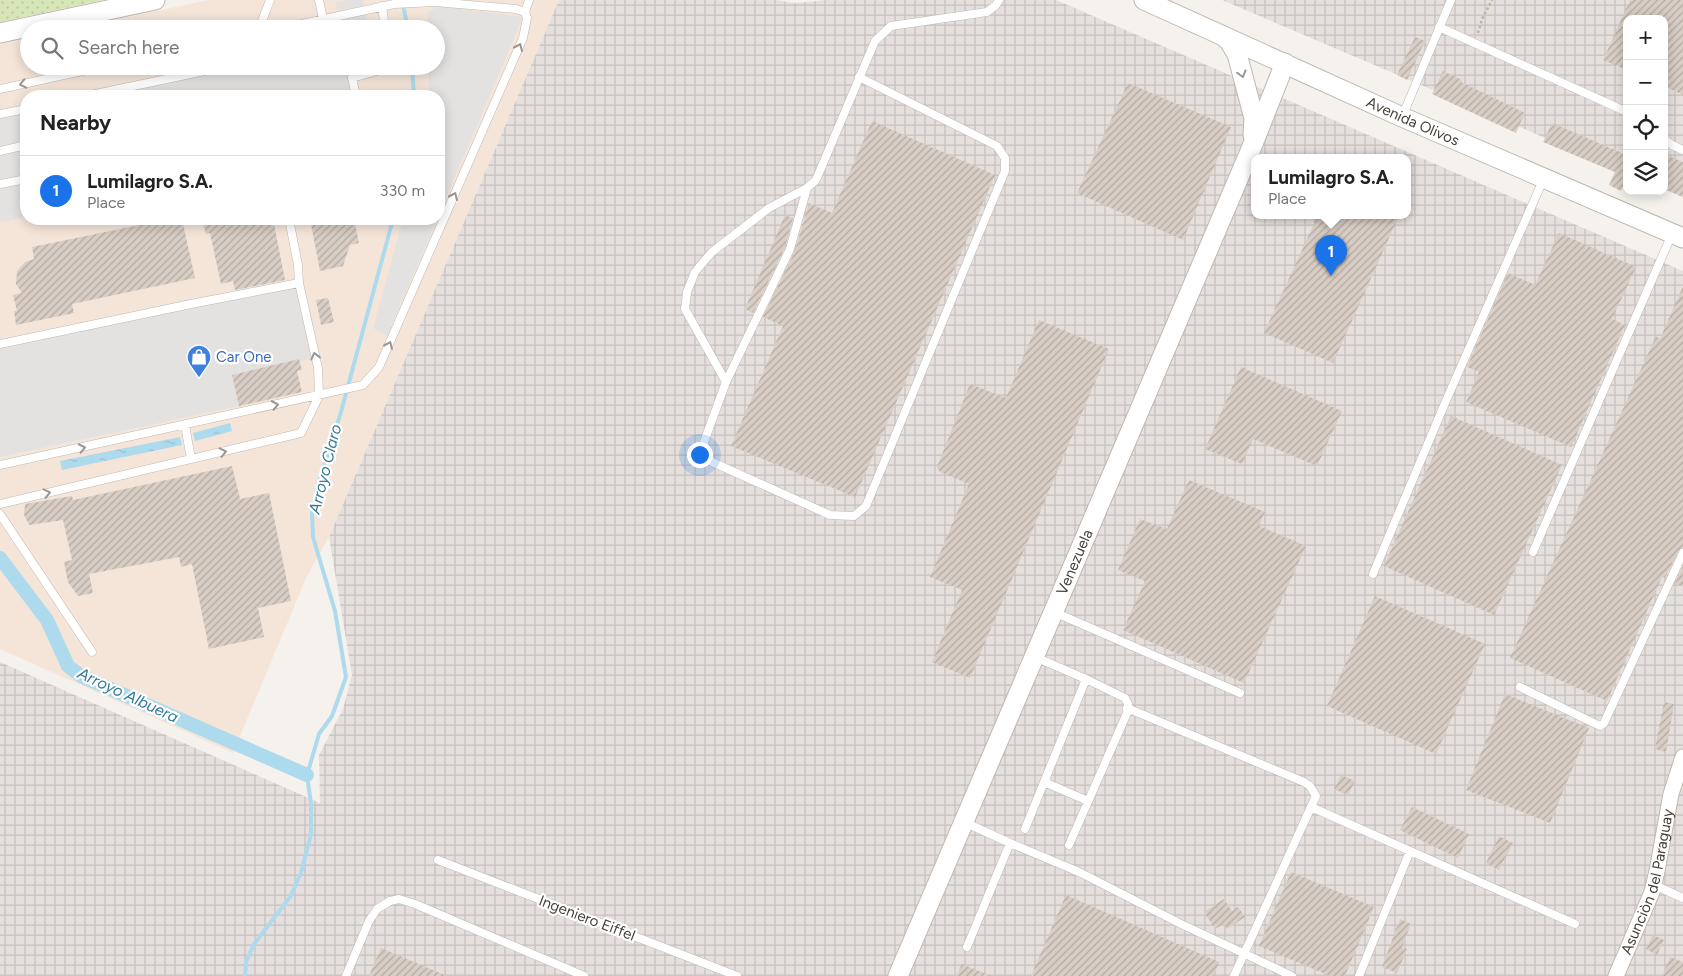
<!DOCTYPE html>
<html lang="en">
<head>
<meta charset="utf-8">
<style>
  :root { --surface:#fff; --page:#f2f2f2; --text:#222; --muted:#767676; --line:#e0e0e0; --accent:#1a73e8 }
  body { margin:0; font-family:Figtree,sans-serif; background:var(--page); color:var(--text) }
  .controls { position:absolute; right:15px; top:15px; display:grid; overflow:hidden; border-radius:10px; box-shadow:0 2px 12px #0003 }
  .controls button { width:45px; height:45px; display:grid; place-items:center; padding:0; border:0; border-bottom:1px solid var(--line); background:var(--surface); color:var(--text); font:25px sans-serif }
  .you { position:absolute; left:699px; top:454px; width:18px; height:18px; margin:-12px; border:4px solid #fff; border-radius:50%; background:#1a73e8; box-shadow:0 0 0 8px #1a73e833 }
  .badge { display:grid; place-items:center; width:32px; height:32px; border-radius:50%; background:var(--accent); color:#fff; font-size:16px; font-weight:700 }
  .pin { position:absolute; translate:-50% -41px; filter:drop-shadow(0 1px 2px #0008) }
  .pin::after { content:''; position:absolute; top:26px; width:18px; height:15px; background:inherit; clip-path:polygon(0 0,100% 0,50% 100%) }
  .popup { position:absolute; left:1251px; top:154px; width:160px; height:65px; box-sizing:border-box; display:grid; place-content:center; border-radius:10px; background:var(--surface); filter:drop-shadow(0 1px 4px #0005); font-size:16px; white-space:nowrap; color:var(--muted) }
  .popup b { font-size:19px; color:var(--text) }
  .popup::after { content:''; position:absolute; left:50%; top:100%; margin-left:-10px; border:10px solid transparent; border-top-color:var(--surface) }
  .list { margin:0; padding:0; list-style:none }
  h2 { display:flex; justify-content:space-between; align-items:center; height:65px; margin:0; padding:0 20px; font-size:21px }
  h2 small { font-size:16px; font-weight:400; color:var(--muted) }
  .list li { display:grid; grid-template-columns:32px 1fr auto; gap:15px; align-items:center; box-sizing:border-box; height:70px; padding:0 20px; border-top:1px solid var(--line) }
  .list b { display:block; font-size:19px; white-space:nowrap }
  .list p { margin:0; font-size:16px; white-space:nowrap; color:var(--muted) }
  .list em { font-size:16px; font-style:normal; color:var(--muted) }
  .icon { flex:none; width:28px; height:28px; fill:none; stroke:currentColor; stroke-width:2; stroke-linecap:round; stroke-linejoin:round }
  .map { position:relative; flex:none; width:1683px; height:976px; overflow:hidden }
  .search { position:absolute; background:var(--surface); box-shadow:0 2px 12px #0003; left:20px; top:20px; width:425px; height:55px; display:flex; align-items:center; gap:12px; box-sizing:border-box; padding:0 18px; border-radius:28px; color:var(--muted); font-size:19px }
  .panel { position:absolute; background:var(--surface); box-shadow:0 2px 12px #0003; left:20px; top:90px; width:425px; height:135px; border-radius:20px }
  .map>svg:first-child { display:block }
</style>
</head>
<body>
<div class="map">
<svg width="1683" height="976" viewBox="0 0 1683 976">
  <defs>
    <pattern id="industrial-grid" width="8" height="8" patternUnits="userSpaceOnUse" patternTransform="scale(1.25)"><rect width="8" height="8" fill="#e5e0dd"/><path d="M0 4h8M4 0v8" fill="none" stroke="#c6c1be"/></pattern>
    <pattern id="grass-dots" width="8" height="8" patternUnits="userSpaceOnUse" patternTransform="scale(1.25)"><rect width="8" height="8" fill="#d7e6b7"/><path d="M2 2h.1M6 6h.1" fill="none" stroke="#bac69e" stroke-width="1.8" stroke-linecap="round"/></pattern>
    <pattern id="water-ripples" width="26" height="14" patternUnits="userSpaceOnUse" patternTransform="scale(1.25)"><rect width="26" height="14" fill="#addbed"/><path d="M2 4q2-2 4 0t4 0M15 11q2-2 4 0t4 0" fill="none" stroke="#96bdcc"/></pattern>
    <pattern id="building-hatch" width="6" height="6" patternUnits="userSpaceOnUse" patternTransform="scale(1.25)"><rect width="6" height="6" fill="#d9cec5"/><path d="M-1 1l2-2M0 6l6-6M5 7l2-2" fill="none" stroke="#b2a9a1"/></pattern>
  </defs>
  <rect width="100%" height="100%" fill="#f5f1ec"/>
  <!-- commercial -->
  <path fill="#f5e5d9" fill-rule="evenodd" d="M209 0H559L329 537 306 578 233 753 0 649V43L29 37V66H436V29H70ZM26 96H439V219H26Z"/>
  <!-- industrial -->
  <path fill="url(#industrial-grid)" fill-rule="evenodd" d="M559 0H776L795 3 826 0H1056L1683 271V976H0V662L320 803 319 755 343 709 352 675 329 537ZM1255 157H1407V215H1255Z
    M1222 0H1683V197L1664 189V19H1627V173Z"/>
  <!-- grass -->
  <path fill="url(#grass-dots)" d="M0 0H103L0 22Z"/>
  <!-- parking -->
  <path fill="#e4e2e0" d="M348 0H363L369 27 329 29 325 14 337 11 335 3Z
    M439 6 523 17 439 215V96H429L428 66H436V29H428V12Z
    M220 66H324L325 69 340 66H351L358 96H121L119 88Z
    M25 111 26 119V217L0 222V116Z
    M403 219H437L387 336 373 328Z
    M300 280 316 358 233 375 239 406 0 457V343Z"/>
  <!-- water -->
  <path fill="url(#water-ripples)" d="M230 423 232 431 195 441 193 433Z
    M180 437 182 445 62 470 60 461Z"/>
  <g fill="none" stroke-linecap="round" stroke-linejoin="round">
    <!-- stream -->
    <path stroke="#addbed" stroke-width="4" d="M403 5 408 29
      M412 66 414 96
      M245 976 246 962 254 944 290 897 301 873 311 834V804L307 775 319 734 332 716 346 677 335 611 313 537 312 513 317 488 341 412 393 219"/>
    <!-- canal -->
    <path stroke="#addbed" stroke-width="14" d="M0 558 47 620 68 666 81 676 307 775"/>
  </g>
  <!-- building -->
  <path fill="url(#building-hatch)" d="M1630 0H1683V95L1664 86V19H1627V70L1603 60Z
    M1415 37 1425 41 1407 80 1397 75Z
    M1443 71 1462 80 1461 82 1525 113 1516 133 1432 94Z
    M1128 83 1231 127 1183 240 1077 193Z
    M872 121 995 175 855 497 731 446 783 326 763 317 795 251 809 203 832 213Z
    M1552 123 1624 154 1627 150V179L1621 191 1609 185 1615 172 1543 142Z
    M1664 154 1683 162V197L1664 189Z
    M785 215 793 218 794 215 785 247 753 313 745 309Z
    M1318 215H1390L1398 218 1333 363 1264 333Z
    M169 219H182L195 278 72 304 74 313 16 325 14 311H17L13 295 22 293 16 284 17 271 25 262 34 259 32 247Z
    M202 219H273L285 280 235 290 233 281 221 284 210 233 206 234Z
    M310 219H354L359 243 350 245 343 266 320 271Z
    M1559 233 1636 267 1612 319 1625 325 1571 447 1466 402 1479 372 1467 367 1508 273 1535 285Z
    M1683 286V547L1678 551 1665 578 1662 577 1607 701 1510 658 1656 336 1660 339Z
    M328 298 334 322 321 325 316 300Z
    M1039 320 1109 349 970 678 932 662 962 590 930 577 969 484 940 472 937 467 970 384 1006 398Z
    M299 359 302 370 297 371 302 392 239 406 232 375Z
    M1241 367 1342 411 1317 466 1253 439 1242 464 1205 449Z
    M1451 416 1562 465 1494 615 1384 566Z
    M232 466 240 499 269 493 291 601 258 608 264 637 209 649 192 564 181 567 179 557 89 574 93 593 78 596 68 582 64 562 72 560 63 520 29 525 24 515 25 504 72 496 73 500Z
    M1189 480 1265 512 1259 526 1306 546 1244 683 1123 630 1145 581 1118 570 1140 519 1167 529Z
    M1683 566V587L1675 583Z
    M1375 596 1485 644 1436 754 1327 706Z
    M1505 694 1589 728 1550 823 1466 790Z
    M1664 702 1674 704 1666 752 1655 749Z
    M1341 775 1355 781 1348 795 1334 789Z
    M1412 807 1469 834 1458 858 1400 830Z
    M1499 836 1513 843 1499 870 1486 863Z
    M1291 872 1374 907 1345 976H1330L1259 946Z
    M1066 895 1219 962 1214 976H1031Z
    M1224 899 1232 911 1238 907 1245 917 1227 929 1224 924 1215 929 1204 912Z
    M1400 919 1411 924 1402 947 1407 949 1397 973 1382 967Z
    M1653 935 1664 940 1657 955 1646 949Z
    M381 948 447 976H369Z
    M1670 957 1683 962V976H1662Z
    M962 964 991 976H956Z"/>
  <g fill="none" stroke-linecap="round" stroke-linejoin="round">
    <defs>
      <path id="service" d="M319 0 323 19
        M382 6 385 29
        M525 12 529 0
        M1439 27 1627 112
        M259 29 270 0
        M859 77 997 146 1005 158V171L866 506 854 516 830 515 712 462 707 456 704 442 726 382 685 309 687 292 695 272 712 252 769 208 807 188 816 180 875 41 891 26 987 12 996 5 999 0
        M0 89 105 66
        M86 96 228 66
        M356 96 352 78 377 71 384 66
        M0 114 26 109
        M1402 117 1451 0
        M1664 139 1672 145 1683 150
        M0 151 26 145
        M0 184 26 179
        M0 344 191 304 299 283
        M726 382 790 249 807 188
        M185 425 191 459
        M0 465 363 385 379 367 523 38 527 18 525 12 516 9 435 2 394 4 279 29
        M0 504 301 433 319 396 318 368 299 283 298 265 289 219
        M0 514 92 652
        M1533 552 1672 234
        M1373 574 1445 403 1544 178
        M1054 612 1240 693
        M1520 687 1600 726 1604 723 1683 553
        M1127 708 1304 782 1310 786 1316 796 1234 976
        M1044 782 1088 801
        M1311 807 1575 924
        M964 822 1010 843 1079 872 1181 924 1292 976
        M1025 829 1086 679 1035 657
        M1069 845 1127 713 1128 704 1125 698 1086 679
        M438 860 737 976
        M1654 885 1683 898
        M967 947 1010 843
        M346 976 369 921 377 909 390 901 399 899 415 904 584 976
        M1359 976 1410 851"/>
      <g id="minor">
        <path id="s1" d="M1616 976 1652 892 1657 871 1671 794 1683 757"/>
      </g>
      <g id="tertiary">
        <path id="s2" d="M1144 0 1402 117 1683 238"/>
        <path d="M0 33 155 0"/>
        <path d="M1223 36 1229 41 1237 54 1254 118 1253 135"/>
        <path id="s3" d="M898 976 1251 149 1285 63"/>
      </g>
    </defs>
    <!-- service casing -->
    <use href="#service" stroke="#c0b8af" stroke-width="9"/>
    <!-- minor casing -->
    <use href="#minor" stroke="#c0b8af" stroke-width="17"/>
    <!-- tertiary casing -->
    <use href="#tertiary" stroke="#c0b8af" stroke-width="21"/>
    <!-- path -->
    <path stroke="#c1b1a1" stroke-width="2.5" stroke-dasharray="2.5 2.5" stroke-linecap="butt" d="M1478 33 1482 19 1492 0"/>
    <!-- service -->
    <use href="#service" stroke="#fff" stroke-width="8"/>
    <!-- minor -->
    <use href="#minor" stroke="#fff" stroke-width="15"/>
    <!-- tertiary -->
    <use href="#tertiary" stroke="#fff" stroke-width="19"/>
  </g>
  <!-- one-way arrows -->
  <defs><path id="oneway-chevron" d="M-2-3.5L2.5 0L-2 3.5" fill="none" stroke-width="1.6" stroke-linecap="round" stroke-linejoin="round" transform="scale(1.25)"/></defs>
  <g stroke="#9b9693">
    <use href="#oneway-chevron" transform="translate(519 47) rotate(-66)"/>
    <use href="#oneway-chevron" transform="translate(1242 74) rotate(75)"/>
    <use href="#oneway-chevron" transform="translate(23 84) rotate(168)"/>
    <use href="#oneway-chevron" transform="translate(454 196) rotate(-66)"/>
    <use href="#oneway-chevron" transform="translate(389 345) rotate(-66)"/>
    <use href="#oneway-chevron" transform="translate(315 356) rotate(-104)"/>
    <use href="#oneway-chevron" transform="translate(275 405) rotate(-12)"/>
    <use href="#oneway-chevron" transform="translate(82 448) rotate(-12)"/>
    <use href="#oneway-chevron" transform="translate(223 452) rotate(-13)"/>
    <use href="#oneway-chevron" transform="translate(47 493) rotate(-13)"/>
  </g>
  <!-- icons -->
  <defs>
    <symbol id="shop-pin" viewBox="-11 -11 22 30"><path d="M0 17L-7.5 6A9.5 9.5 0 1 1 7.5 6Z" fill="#3f7fe0" stroke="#fff"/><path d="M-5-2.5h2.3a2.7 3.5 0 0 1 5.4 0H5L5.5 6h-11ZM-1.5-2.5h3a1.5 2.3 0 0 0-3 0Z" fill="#fff"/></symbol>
  </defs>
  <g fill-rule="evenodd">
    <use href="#shop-pin" x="185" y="343" width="28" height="38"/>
  </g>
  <g text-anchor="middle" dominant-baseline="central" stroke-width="4.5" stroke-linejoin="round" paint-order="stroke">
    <!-- street labels -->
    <g font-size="15" fill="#49413a" stroke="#fff">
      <text stroke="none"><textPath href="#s2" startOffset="295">Avenida Olivos</textPath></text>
      <text stroke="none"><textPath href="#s3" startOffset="450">Venezuela</textPath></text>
      <text stroke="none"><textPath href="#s1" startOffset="100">Asunciòn del Paraguay</textPath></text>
      <text transform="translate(587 918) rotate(21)">Ingeniero Eiffel</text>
    </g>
    <!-- shop labels -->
    <g font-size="15" fill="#366cbe" stroke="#fff" text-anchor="start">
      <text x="216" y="357">Car One</text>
    </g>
    <!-- water labels -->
    <g font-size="16" font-style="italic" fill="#317a99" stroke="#fff">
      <text transform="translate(325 469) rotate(-76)">Arroyo Claro</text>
      <text transform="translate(128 695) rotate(25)">Arroyo Albuera</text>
    </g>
  </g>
</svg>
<div class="controls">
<button>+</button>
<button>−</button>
<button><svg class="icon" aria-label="locate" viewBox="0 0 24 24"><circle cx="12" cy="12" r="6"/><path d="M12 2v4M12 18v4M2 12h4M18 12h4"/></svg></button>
<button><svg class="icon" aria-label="layers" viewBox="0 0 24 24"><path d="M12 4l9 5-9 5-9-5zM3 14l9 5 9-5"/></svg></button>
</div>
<div class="you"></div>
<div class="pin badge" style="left:1331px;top:276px">1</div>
<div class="popup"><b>Lumilagro S.A.</b>Place</div>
<div class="search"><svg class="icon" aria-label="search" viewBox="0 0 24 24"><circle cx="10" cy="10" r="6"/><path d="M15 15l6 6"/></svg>Search here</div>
<section class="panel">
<h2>Nearby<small></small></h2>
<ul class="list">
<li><span class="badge">1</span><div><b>Lumilagro S.A.</b><p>Place</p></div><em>330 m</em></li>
</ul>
</section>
</div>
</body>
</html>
